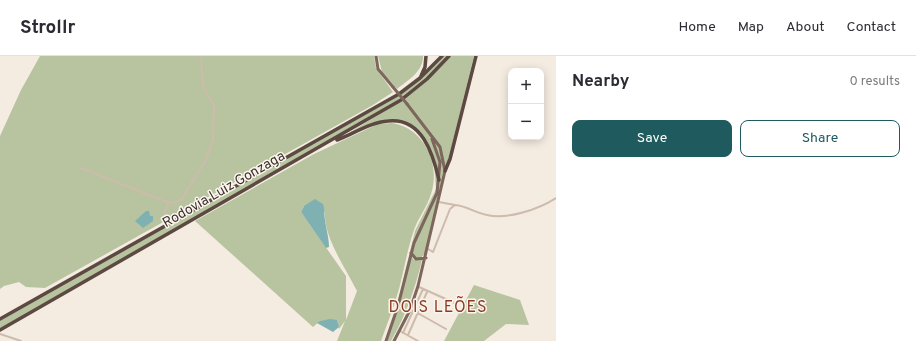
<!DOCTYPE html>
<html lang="en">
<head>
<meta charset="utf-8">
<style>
  :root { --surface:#fff; --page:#f7f7f7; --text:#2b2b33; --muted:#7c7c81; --line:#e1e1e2; --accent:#1f5a5e }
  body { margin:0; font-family:Overpass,sans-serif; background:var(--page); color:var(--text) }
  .controls { position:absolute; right:12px; top:12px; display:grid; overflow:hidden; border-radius:8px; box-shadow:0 2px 10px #0003 }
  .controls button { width:36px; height:36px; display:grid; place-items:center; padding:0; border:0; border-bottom:1px solid var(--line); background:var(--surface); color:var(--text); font:20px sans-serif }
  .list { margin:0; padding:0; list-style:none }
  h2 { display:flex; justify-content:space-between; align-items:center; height:52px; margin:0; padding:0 16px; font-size:17px }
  h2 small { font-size:13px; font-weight:400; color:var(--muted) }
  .actions { display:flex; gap:8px; padding:12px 16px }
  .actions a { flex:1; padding:9px 0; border:1px solid var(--accent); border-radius:8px; text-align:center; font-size:14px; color:var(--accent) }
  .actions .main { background:var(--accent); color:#fff }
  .map { position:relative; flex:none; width:556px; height:285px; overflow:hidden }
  header { display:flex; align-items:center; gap:24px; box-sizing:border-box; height:56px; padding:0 20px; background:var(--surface); border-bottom:1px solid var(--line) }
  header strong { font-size:19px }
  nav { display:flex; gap:22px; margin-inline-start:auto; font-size:14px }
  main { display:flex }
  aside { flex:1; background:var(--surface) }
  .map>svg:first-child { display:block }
</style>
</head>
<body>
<header>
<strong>Strollr</strong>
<nav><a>Home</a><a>Map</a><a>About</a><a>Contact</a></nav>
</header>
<main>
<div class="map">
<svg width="556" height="285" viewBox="0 0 556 285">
  <rect width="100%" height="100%" fill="#f4ebe1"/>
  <!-- green -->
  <path fill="#b8c4a0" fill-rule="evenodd" d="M40 0H374L376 12 393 36 373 49 45 232 26 231 19 226 4 230 0 233V80L21 34Z
    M378 0H423C423 16 408 24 397 33L382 16Z
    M442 0H474L425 197 419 204 410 199 414 204H422C415 233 406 259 391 285H385L394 260 415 175 436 133 434 106 420 77 398 64 379 67 349 77 383 56 0 273V263L398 39 410 54 399 38 420 22Z
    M392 67C424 72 441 108 431 138 427 152 417 163 413 177 407 195 404 214 399 233 394 251 387 268 381 285H337L345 265 339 273 337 264 320 265 313 271 195 165 314 98 378 68ZM304 150 325 156C323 180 346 213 357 235L346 264V220L301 156Z
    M474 229 520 244 529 269 506 268 484 285H444Z"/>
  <!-- water -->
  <path fill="#7fb0b2" d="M315 143 323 148C325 153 324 158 325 164 326 173 329 181 329 191L326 192 301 156 304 150Z
    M146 155H149L150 160H153V165L143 172 135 165Z
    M330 263 337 264 339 271 333 276 317 267 320 265Z"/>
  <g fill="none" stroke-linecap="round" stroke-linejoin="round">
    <!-- street -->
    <path stroke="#cdbbac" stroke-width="2" d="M81 112 167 146 174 147 181 144 206 104 213 83 214 50 203 30 201 2
      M167 146 168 151 164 155 168 169
      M439 146 455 149
      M428 193 433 196 450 153 455 149C467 150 476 157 487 159 507 164 539 153 556 142
      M419 231 457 248
      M414 255 446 273
      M400 275 418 285
      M403 277 423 233
      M0 278 21 285
      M408 279 427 236"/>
    <!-- primary -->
    <path stroke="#7d675c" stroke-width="3" d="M376 0 378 13 393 31
      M411 197 416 203 426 202
      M386 285 398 250 414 187 437 137 440 106 432 83
      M394 285 410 254 418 230 445 115 440 91 407 48"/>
    <!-- highway -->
    <path stroke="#5c4a42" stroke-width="3.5" d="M421 20 425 11 426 0
      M337 84C353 78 371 66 388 65 422 61 433 98 439 124
      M445 115 450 103 476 0
      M0 263 399 38 420 22 442 0
      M0 274 401 44 427 23 449 0"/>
    <!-- primary-bridge -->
    <path stroke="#7d675c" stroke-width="3" d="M393 31 407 48"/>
  </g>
  <g text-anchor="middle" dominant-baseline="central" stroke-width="3" stroke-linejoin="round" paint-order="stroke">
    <!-- street labels -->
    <g font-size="14" fill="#3b302b" stroke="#fbf5ee">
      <text transform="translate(224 134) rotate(-30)">Rodovia Luiz Gonzaga</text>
    </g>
    <!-- quarter labels -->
    <g font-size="16" letter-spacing="1" fill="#8c3b22" stroke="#fbf5ee">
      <text x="438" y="252">DOIS LEÕES</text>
    </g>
  </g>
</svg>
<div class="controls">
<button>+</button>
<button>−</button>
</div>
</div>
<aside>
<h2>Nearby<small>0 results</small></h2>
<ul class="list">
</ul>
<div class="actions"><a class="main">Save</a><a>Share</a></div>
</aside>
</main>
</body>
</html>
